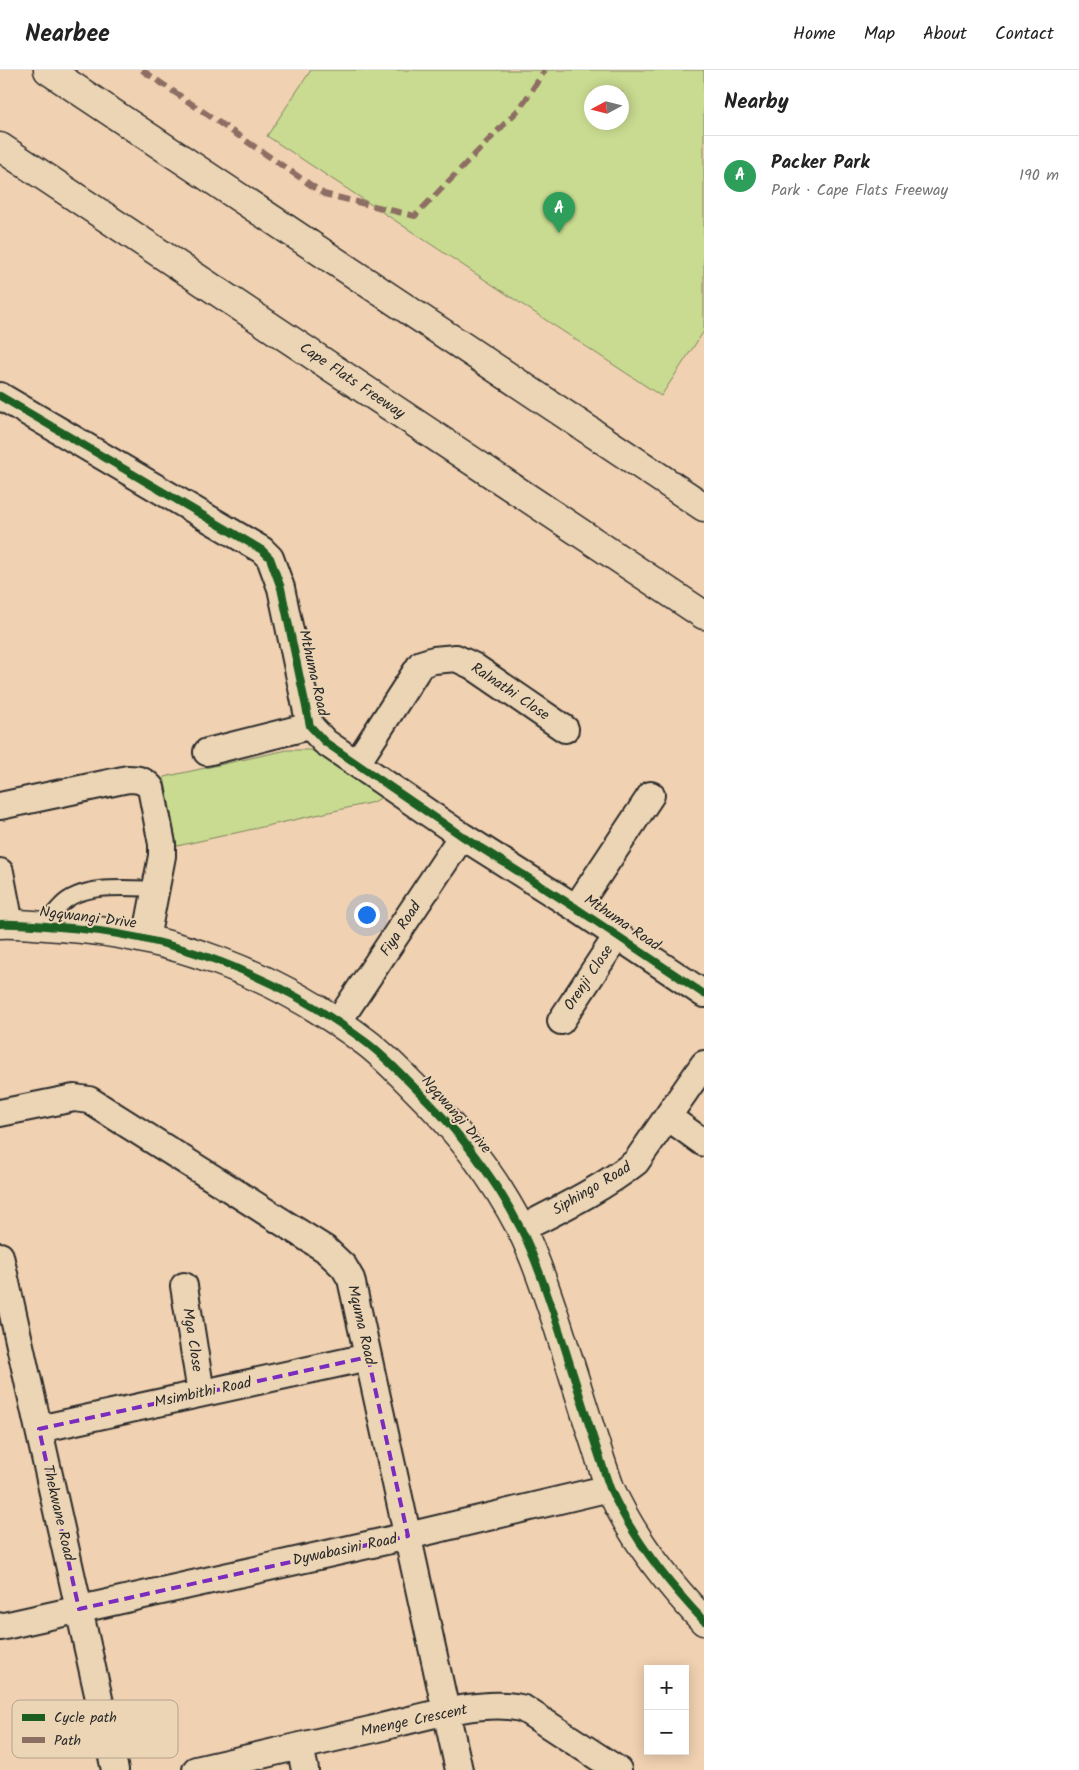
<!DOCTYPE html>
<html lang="en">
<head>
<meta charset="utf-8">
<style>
  :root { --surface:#fff; --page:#f6f6f6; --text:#222; --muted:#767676; --line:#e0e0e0; --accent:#d1495b }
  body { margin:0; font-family:Kalam,sans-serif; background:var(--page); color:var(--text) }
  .controls { position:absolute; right:15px; bottom:15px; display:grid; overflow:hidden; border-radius:0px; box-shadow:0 2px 12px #0003 }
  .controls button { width:45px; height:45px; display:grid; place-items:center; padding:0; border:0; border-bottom:1px solid var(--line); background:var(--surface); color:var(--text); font:25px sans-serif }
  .compass { position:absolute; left:584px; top:15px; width:45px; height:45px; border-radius:50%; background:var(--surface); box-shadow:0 2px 12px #0003; rotate:263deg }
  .you { position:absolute; left:366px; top:844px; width:18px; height:18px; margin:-12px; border:4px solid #fff; border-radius:50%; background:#1a73e8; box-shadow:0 0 0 8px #1a73e833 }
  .badge { display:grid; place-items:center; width:32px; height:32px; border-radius:50%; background:var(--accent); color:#fff; font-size:16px; font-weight:700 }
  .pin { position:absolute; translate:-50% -41px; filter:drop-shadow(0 1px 2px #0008) }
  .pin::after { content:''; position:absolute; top:26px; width:18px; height:15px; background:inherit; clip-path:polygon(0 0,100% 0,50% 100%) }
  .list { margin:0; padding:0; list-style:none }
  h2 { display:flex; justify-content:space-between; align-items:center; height:65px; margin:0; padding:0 20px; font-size:21px }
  h2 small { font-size:16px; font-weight:400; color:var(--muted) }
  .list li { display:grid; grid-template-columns:32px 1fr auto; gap:15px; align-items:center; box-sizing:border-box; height:80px; padding:0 20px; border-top:1px solid var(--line) }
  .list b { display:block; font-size:19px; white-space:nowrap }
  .list p { margin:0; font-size:16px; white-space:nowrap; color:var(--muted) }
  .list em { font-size:16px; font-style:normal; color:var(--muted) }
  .map { position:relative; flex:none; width:704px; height:1700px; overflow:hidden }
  header { display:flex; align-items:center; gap:30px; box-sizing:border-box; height:70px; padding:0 25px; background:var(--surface); border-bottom:1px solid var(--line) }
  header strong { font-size:24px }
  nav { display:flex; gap:28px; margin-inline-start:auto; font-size:18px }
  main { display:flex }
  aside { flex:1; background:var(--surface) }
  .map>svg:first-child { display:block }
</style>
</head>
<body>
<header>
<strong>Nearbee</strong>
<nav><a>Home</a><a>Map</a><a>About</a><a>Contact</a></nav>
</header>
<main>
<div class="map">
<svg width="704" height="1700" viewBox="0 0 704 1700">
  <rect width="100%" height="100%" fill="#f0d1b1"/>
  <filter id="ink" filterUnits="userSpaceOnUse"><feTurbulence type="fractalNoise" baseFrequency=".02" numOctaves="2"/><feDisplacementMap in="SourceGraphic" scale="10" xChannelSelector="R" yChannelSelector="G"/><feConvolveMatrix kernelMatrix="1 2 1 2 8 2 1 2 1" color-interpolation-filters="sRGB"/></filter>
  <g filter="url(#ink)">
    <!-- park -->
    <path fill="#c9db90" stroke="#7a835e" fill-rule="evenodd" d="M311 0H704V261L661 326 267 66ZM592 22H622V52H592Z
      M287 680H311L382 727 374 732 177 776 164 707Z"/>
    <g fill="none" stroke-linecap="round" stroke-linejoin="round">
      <defs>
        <path id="service" d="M43 856C49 849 55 841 61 835 82 813 128 818 156 819"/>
        <path id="minor" d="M0 326 262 480 270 488 281 518 310 656 325 672 462 766 576 838 704 924
          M207 682 310 656
          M357 693 421 594 434 590 456 588 473 596 565 659
          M0 736 128 709C138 709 144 710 151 718L162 774V786L146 869
          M0 802 10 854
          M576 838 651 725
          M561 951 617 866
          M338 952 462 766
          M0 1043 74 1028 89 1030 325 1179 344 1197 351 1209 459 1700
          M668 1047 704 1073
          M521 1159C560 1139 602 1119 636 1092L704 994
          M0 1186 115 1700
          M184 1216 201 1323
          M39 1359 368 1287
          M0 1557 408 1466 610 1418
          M300 1676 305 1700
          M196 1700C254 1687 312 1673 370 1660 411 1650 486 1627 524 1639L618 1700"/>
        <path id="tertiary" d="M0 854C20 853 40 856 59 857 171 864 278 905 367 973 384 986 399 1002 414 1017 456 1058 494 1106 521 1159 535 1186 544 1215 554 1244 573 1302 590 1361 610 1418 632 1468 667 1512 704 1551"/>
        <path id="motorway" d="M48 0 704 437
          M0 77 704 545"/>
      </defs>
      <!-- service casing -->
      <use href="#service" stroke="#2b2b2b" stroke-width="18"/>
      <!-- minor casing -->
      <use href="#minor" stroke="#2b2b2b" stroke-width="30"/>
      <!-- tertiary casing -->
      <use href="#tertiary" stroke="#2b2b2b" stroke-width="31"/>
      <!-- motorway casing -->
      <use href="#motorway" stroke="#2b2b2b" stroke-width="31"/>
      <!-- service -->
      <use href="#service" stroke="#ecd5b5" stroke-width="14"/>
      <!-- minor -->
      <use href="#minor" stroke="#ecd5b5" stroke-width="26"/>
      <!-- tertiary -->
      <use href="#tertiary" stroke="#ecd5b5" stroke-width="28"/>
      <!-- motorway -->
      <use href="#motorway" stroke="#ecd5b5" stroke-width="28"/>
      <!-- quiet -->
      <path stroke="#8d6e63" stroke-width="6" stroke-dasharray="12 6" stroke-linecap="butt" d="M142 0 324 124 415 146 521 37 545 0"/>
      <defs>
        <path id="cycleway" d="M0 326 262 480 270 488 281 518 310 656 325 672 462 766 576 838 704 924
          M0 854C20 853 40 856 59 857 171 864 278 905 367 973 384 986 399 1002 414 1017 456 1058 494 1106 521 1159 535 1186 544 1215 554 1244 573 1302 590 1361 610 1418 632 1468 667 1512 704 1551"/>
      </defs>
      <!-- cycleway casing -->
      <use href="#cycleway" stroke="#ecd5b5" stroke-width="11"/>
      <!-- cycleway -->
      <use href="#cycleway" stroke="#1b5e20" stroke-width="8"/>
    </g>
  </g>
  <!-- marked area -->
  <path fill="none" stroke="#7b2cbf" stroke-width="4" stroke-dasharray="10 6" stroke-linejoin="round" d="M368 1287 408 1466 79 1539 39 1359Z"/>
  <g text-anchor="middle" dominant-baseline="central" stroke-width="4" stroke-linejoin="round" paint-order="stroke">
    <!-- street labels -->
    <g font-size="15" fill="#2b2b2b" stroke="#ecd5b5">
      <text transform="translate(352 311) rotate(34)">Cape Flats Freeway</text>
      <text transform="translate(313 603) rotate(77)">Mthuma Road</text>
      <text transform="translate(510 622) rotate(34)">Ralnathi Close</text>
      <text transform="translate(88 848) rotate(7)">Ngqwangi Drive</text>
      <text transform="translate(622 853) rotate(34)">Mthuma Road</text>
      <text transform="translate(401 859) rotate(-57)">Fiya Road</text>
      <text transform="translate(589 908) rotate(-56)">Orenji Close</text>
      <text transform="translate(456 1045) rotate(49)">Ngqwangi Drive</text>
      <text transform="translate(592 1119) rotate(-31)">Siphingo Road</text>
      <text transform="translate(361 1255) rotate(77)">Mquma Road</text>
      <text transform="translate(192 1270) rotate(81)">Mga Close</text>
      <text transform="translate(203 1323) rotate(-12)">Msimbithi Road</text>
      <text transform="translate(58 1443) rotate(77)">Thekwane Road</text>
      <text transform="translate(345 1480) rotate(-12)">Dywabasini Road</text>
      <text transform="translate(414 1651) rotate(-12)">Mnenge Crescent</text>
    </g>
  </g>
  <!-- legend -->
  <rect x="12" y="1630" width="166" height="58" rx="8" fill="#ecd5b5" stroke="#b2a28c" stroke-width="1"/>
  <rect x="22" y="1644" width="23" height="7" fill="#1b5e20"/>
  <rect x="22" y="1667" width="23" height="6" fill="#8d6e63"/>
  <g font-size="14" fill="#2b2b2b">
    <text x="54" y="1652">Cycle path</text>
    <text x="54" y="1675">Path</text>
  </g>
</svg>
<div class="controls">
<button>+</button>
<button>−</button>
</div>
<svg class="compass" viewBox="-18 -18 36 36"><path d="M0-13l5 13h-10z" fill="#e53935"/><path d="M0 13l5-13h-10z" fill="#767676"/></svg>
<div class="you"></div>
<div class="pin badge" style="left:559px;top:163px;background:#2e9e5b">A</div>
</div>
<aside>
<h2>Nearby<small></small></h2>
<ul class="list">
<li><span class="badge" style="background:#2e9e5b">A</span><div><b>Packer Park</b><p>Park · Cape Flats Freeway</p></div><em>190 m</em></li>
</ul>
</aside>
</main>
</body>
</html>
